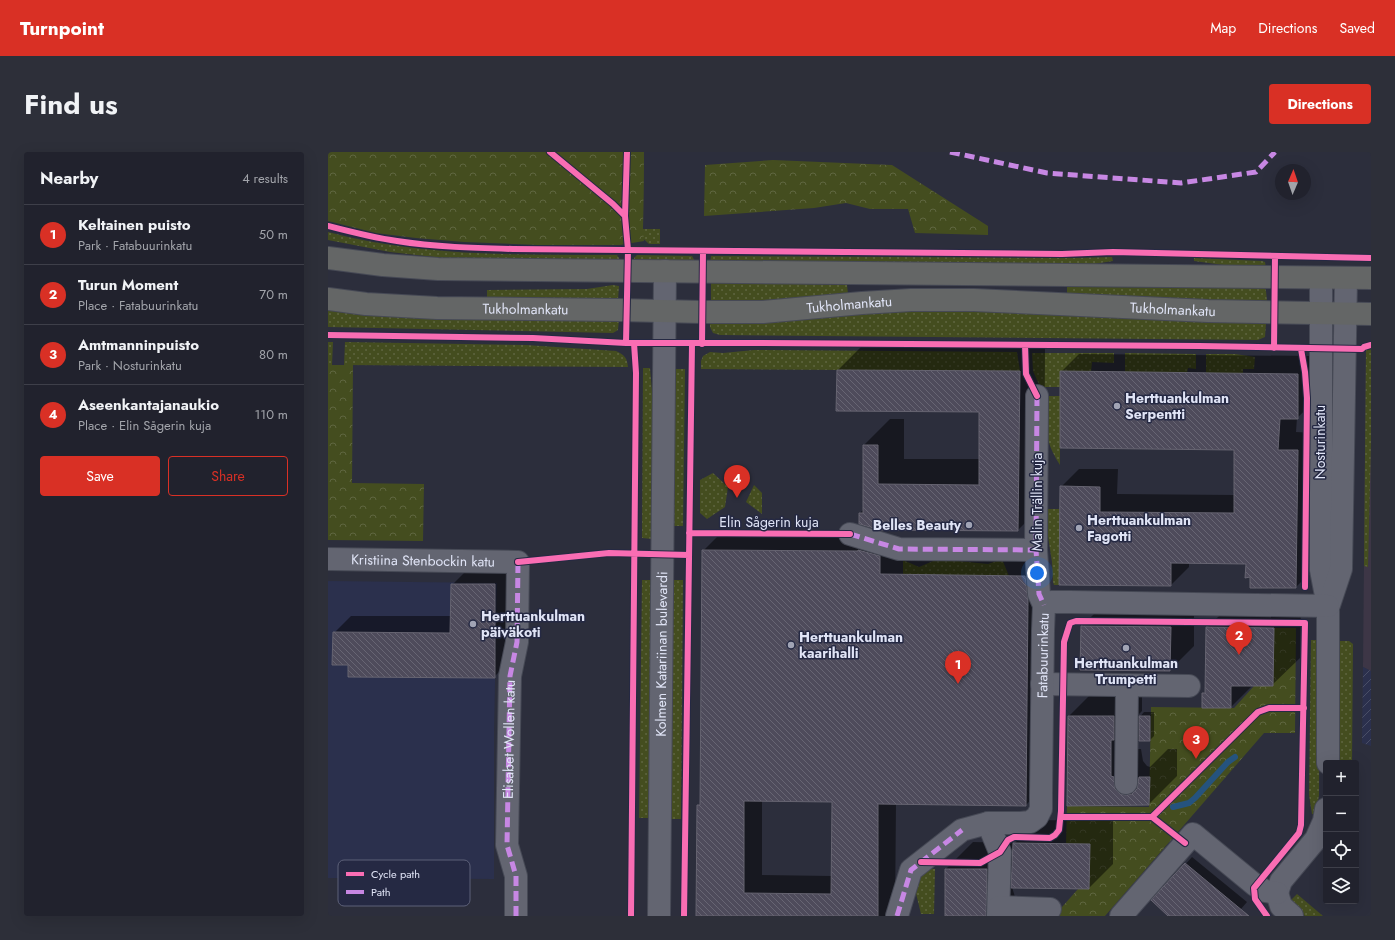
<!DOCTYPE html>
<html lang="en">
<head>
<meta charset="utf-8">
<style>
  :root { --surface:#21222d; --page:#2d2f39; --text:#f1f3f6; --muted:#a2a4aa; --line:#3e3f49; --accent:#d93025 }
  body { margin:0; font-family:Jost,sans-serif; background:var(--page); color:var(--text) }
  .controls { position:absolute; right:12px; bottom:12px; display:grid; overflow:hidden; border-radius:4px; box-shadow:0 4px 16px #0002 }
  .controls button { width:36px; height:36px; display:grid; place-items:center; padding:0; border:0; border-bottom:1px solid var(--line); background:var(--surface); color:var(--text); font:20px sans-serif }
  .compass { position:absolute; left:947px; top:12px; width:36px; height:36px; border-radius:50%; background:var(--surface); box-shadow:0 4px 16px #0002; rotate:2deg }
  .you { position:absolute; left:709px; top:421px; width:14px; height:14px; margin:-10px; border:3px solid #fff; border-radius:50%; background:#1a73e8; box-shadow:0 0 0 6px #1a73e833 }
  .badge { display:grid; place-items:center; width:26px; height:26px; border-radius:50%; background:var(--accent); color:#fff; font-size:13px; font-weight:700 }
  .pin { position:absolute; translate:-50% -33px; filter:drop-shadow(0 1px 2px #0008) }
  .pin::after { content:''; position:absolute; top:21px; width:14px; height:12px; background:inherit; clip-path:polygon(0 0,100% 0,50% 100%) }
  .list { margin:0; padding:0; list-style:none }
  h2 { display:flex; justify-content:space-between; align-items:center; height:52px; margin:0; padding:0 16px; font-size:17px }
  h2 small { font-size:13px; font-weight:400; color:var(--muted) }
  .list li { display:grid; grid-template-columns:26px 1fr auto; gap:12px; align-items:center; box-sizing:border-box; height:60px; padding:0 16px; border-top:1px solid var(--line) }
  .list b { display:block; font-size:15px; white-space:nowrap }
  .list p { margin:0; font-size:13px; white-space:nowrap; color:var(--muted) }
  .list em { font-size:13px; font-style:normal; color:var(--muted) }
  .actions { display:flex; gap:8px; padding:12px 16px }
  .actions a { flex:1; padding:9px 0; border:1px solid var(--accent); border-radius:4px; text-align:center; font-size:14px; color:var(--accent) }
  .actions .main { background:var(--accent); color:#fff }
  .icon { flex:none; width:22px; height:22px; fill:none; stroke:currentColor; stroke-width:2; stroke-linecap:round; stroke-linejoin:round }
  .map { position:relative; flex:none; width:1043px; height:764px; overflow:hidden; border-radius:4px }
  header { display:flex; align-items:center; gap:24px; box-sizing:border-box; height:56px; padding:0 20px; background:var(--accent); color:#fff }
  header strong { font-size:19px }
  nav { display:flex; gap:22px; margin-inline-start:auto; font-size:14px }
  .intro { display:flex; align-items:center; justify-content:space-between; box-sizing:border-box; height:96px; padding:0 24px }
  h1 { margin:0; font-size:28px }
  .button { padding:10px 18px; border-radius:4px; background:var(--accent); color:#fff; font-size:14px; font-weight:700 }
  main { display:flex; gap:24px; padding:0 24px }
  aside { flex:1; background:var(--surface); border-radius:4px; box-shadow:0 4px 16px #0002 }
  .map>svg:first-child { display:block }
</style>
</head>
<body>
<header>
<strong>Turnpoint</strong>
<nav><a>Map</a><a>Directions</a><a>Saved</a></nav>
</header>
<div class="intro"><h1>Find us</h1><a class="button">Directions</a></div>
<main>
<aside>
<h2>Nearby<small>4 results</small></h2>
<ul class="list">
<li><span class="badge">1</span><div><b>Keltainen puisto</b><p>Park · Fatabuurinkatu</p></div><em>50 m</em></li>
<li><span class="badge">2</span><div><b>Turun Moment</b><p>Place · Fatabuurinkatu</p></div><em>70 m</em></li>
<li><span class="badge">3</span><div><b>Amtmanninpuisto</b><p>Park · Nosturinkatu</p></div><em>80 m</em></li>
<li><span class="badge">4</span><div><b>Aseenkantajanaukio</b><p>Place · Elin Sågerin kuja</p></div><em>110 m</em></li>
</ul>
<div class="actions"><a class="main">Save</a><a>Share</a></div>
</aside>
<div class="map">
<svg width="1043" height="764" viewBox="0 0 1043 764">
  <defs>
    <pattern id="industrial-furrows" width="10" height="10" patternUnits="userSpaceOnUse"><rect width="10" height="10" fill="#2b304d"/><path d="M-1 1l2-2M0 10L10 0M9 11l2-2" fill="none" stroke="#494e67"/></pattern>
    <pattern id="grass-dots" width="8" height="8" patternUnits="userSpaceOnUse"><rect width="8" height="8" fill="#444d1f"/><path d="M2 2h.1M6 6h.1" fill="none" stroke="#5f6640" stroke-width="1.8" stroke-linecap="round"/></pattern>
    <pattern id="forest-crowns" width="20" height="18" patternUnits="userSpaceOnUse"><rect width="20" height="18" fill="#444d1f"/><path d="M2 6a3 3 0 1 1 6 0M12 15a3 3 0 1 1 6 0" fill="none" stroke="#5f6640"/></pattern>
    <pattern id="building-back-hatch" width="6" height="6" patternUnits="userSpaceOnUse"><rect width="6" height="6" fill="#4e4b5b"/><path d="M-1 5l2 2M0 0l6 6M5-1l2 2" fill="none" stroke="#676573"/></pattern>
  </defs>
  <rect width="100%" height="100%" fill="#2c2e3c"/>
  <!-- commercial -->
  <path fill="#3d3646" d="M1038 196H1043V519L1035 515Z"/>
  <!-- industrial -->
  <path fill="url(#industrial-furrows)" d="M1035 515 1043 519V594L1034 591Z"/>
  <!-- built -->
  <path fill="#2b304d" d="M0 429 169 431 166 579V727L0 726Z"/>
  <!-- grass -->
  <path fill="url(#grass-dots)" d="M316 0 315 77H332V92H321L306 78Z
    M0 80C94 105 192 103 289 103L291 106V111L124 107 62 100 0 88Z
    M309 103 364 104 368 111 306 110V106Z
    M383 104 749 106 784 105 785 109 753 114 382 111Z
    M866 106 934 109 937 110 938 116 910 115 866 109Z
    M383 130 519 133 520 142 455 148 383 149Z
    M285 133 291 134 290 148 159 146V138L259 137Z
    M739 135 937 136 938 139 939 149 938 151 739 143Z
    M0 156 291 167 290 178 285 181 0 175Z
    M588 158 686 160 938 172 937 185 930 188 392 183 385 181 382 175V169Z
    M0 190H5L4 213H0Z
    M17 190 198 193 288 199C297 203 299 206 300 215L16 213Z
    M1038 196H1043V291L1040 415 1036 414Z
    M426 198 689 200 692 219 373 217V209L375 204 382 200 395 201Z
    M704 201H786V211L764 210 763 220 732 235H712L705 219Z
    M797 201 868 202V217L860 216 859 221 797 220Z
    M878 202H907L927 205 926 217H915V222L878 221Z
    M315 216H322C328 273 325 330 324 387L314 386Z
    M347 217H357L355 374H345Z
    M718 244H732V313C717 291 715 269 718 244Z
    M385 321 400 335 397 355 379 367 372 361V328Z
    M426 333 434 341V362L418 350Z
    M719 357H731V433H726L725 430 724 410 719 378Z
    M610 407 660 412 674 407 681 424 575 423V408L591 415Z
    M314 428H324L322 666H311Z
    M344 428H355L353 667H342Z
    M983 488H992L991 643 988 663 984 662 981 643Z
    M1010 489H1021L1025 492 1024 611H1009Z
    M591 716 607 717 606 762H593L585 729Z
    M969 742 995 764H977L968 756 963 748Z"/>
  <!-- forest -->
  <path fill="url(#forest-crowns)" d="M0 0H316L315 77 316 89 292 93H210L136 90 88 86 48 81 0 69Z
    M445 8 564 13 660 74V83L587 81 580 57H542L518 51 486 56 376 64 377 13Z
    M0 213H25L24 331 96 332 95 389 0 388Z
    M946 476H968L967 581H936L777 764H726L750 737 761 736 762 692H738L739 654 821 655 823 555 906 556 926 534H945Z"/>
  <!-- shadow -->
  <path fill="#0007" fill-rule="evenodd" d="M536 192 717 193 716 352 690 378 532 361 536 357V293L562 267H576V307H652V259L510 218Z
    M751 202 988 204V248L969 266 968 280 987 281 986 417 968 435 923 424 919 411 861 410V415L843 433 733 335 751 317H790L789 342 907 343V297L733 220Z
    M394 380 548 381 571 386 715 406 716 634 698 653 568 651 567 764H369L370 654 373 651 375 399ZM434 648 505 649 504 724 434 723Z
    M141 416H184L183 508 166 525 21 512 6 481 23 464H124V433Z
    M907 448 973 449 972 506 944 533H925L903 555 875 542 878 538 879 476Z
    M777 451 866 452V494L842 518 753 517 754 474Z
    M769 536H814V559L811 562V566L816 560H826V584L822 588H810V597H813L815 609 819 614 822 615 840 597H849V624L821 652 740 653 741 564Z
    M709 668 785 669V712L761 736 684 735 687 745V764H618V717L645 690 687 691Z
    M864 705 919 750 907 764H842L825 748Z"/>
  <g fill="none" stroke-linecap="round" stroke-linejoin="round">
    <!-- stream -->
    <path stroke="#25537e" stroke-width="6" d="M845 655 861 651 867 646 900 610 907 605"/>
  </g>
  <!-- building -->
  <path fill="url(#building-back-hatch)" stroke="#666471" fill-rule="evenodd" d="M509 218 692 219 690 379 553 378 531 372V361H535V293H550V332L651 333V260L508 259Z
    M732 219 970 222V267H952L950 298H970L968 436H922V425L917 426 918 412 843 411V434L731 433 732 334 772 335V360L906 361V298L732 296Z
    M374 398 530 399V398L552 404V422L697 424 700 448 698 654 550 652V764H368L369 653H372ZM416 649 504 650 503 742 416 741Z
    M123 432H167V526L20 525V513H4L5 480 122 481Z
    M753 474 843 475 842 519 752 518Z
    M878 475 946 476 945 534H903V556H874V541H877Z
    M740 564H786V588H783V624L786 625 787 637 792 642 798 643 804 642 809 637 811 625H822L821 653 739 654Z
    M811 564H822V589H811Z
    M685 691 762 692 761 737 683 736Z
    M857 711 921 764H840L823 748Z
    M617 717H659L658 764H617Z"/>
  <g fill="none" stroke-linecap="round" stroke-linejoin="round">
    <defs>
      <g id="minor">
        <path d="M993 126V418L1000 454V611"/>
        <path d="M709 244 708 398 711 442 716 453"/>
        <path d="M522 382 571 397 708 398"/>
        <path id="s1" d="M0 407 190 410 189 490 182 524 179 693 188 724V764"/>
        <path d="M1001 453 1013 417 1018 126"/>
        <path d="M714 532 861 534"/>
        <path d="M798 631 799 533"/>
        <path d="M660 671 672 700 670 764"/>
        <path d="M949 741 953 729 988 687 996 669 998 657"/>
        <path d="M949 741 953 754 964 764"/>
        <path d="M671 755 722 757"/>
        <path id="s2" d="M331 764 337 119"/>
        <path id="s3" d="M569 764 583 718 634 678 660 671H693L702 670 709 665 713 657V642L715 479 716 453 723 450H742L1000 454"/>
        <path d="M793 764 865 682 927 733 937 739 949 741"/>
      </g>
      <g id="major">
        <path d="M0 106 55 113 110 117 1043 126"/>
        <path id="s4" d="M0 147 38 152 109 156 291 158 374 160H435L534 151 583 148H646L880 159 1043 162"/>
      </g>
    </defs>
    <!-- minor casing -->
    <use href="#minor" stroke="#464955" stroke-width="24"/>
    <!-- major casing -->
    <use href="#major" stroke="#464955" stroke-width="24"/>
    <!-- minor -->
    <use href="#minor" stroke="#636571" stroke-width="22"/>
    <!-- major -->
    <use href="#major" stroke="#646666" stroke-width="22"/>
    <!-- quiet -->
    <g stroke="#c787e3" stroke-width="5" stroke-dasharray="10 5" stroke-linecap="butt">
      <path d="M622 0 719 21 853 31 928 20 947 0"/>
      <path d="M709 244 708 398 711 442 716 453"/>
      <path d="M522 382 571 397 708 398"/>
      <path id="s5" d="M188 764V724L179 693 182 524 189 490 190 410"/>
      <path d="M569 764 583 718 634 678"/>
    </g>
    <defs>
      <path id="cycleway" d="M222 0 285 52 297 64 300 98 298 191
        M297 64 299 0
        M0 74C23 80 46 86 69 89 107 95 146 96 185 97L734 102 785 100 1043 106
        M0 183 205 186 298 191H435L871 194 1034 197 1036 195 1043 193
        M374 192 375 99
        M697 193 698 222 709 244
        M946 196 947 104
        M973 197 977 220 979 246 977 435
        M361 381 522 382
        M190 410 281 401 361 403
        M733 665H824L857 691
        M824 665 930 560 941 556H976
        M593 710 652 711 672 700 680 688 686 685 722 686 727 683 731 678 733 659 736 490 742 471 748 469 977 471 973 673 971 681 926 736 927 747 939 764
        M303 764 308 221 306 191
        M356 764 364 192"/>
    </defs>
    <!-- cycleway casing -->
    <use href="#cycleway" stroke="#252943" stroke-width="8"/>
    <!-- cycleway -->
    <use href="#cycleway" stroke="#f96db3" stroke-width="6"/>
  </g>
  <!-- markers -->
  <g fill="#a1a4b5" stroke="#252943" stroke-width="1.5">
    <circle cx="789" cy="254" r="4"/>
    <circle cx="641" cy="373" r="4"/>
    <circle cx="751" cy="376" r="4"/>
    <circle cx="145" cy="472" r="4"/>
    <circle cx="463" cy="493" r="4"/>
    <circle cx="798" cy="496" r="4"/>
  </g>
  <g text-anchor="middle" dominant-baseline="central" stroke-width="3" stroke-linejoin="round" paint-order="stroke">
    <!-- street labels -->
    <g font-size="14" fill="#e0e4f6" stroke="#252943">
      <text stroke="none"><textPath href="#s4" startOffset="522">Tukholmankatu</textPath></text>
      <text stroke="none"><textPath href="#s4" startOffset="198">Tukholmankatu</textPath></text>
      <text stroke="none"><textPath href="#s4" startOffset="846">Tukholmankatu</textPath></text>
      <text transform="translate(992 290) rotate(-90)">Nosturinkatu</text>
      <text transform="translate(709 350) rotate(-90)">Malin Trällin kuja</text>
      <text x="441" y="370">Elin Sågerin kuja</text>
      <text stroke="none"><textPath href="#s1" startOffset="95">Kristiina Stenbockin katu</textPath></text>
      <text stroke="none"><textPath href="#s2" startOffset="262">Kolmen Katariinan bulevardi</textPath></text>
      <text stroke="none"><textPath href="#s3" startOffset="353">Fatabuurinkatu</textPath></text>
      <text stroke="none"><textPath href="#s5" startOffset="178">Elisabet Wollen katu</textPath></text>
    </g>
    <!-- poi labels -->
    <g font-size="14" font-weight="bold" fill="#e0e4f6" stroke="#252943" text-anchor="start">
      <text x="797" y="246">Herttuankulman<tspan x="797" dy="16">Serpentti</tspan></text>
      <text x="759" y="368">Herttuankulman<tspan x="759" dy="16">Fagotti</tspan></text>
      <text x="633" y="373" text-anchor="end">Belles Beauty</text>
      <text x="153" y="464">Herttuankulman<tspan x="153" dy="16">päiväkoti</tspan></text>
      <text x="471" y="485">Herttuankulman<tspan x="471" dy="16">kaarihalli</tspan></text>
      <text x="798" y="511" text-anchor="middle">Herttuankulman<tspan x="798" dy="16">Trumpetti</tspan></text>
    </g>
  </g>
  <!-- legend -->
  <rect x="10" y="708" width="132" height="46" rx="6" fill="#252943" stroke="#5d6179" stroke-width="1"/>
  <rect x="18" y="720" width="18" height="4" fill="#f96db3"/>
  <rect x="18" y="738" width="18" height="4" fill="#c787e3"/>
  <g font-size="11" fill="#e0e4f6">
    <text x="43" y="726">Cycle path</text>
    <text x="43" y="744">Path</text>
  </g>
</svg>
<div class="controls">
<button>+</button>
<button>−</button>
<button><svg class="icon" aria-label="locate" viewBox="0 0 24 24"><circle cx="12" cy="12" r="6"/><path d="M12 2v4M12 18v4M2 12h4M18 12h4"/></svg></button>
<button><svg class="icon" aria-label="layers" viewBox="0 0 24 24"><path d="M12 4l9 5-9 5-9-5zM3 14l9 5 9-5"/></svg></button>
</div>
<svg class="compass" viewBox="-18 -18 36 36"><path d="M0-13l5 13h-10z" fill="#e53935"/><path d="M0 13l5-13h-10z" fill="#a2a4aa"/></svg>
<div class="you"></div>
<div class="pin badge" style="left:630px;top:532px">1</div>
<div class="pin badge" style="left:911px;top:503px">2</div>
<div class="pin badge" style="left:868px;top:607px">3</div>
<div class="pin badge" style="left:409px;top:346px">4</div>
</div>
</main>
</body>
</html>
